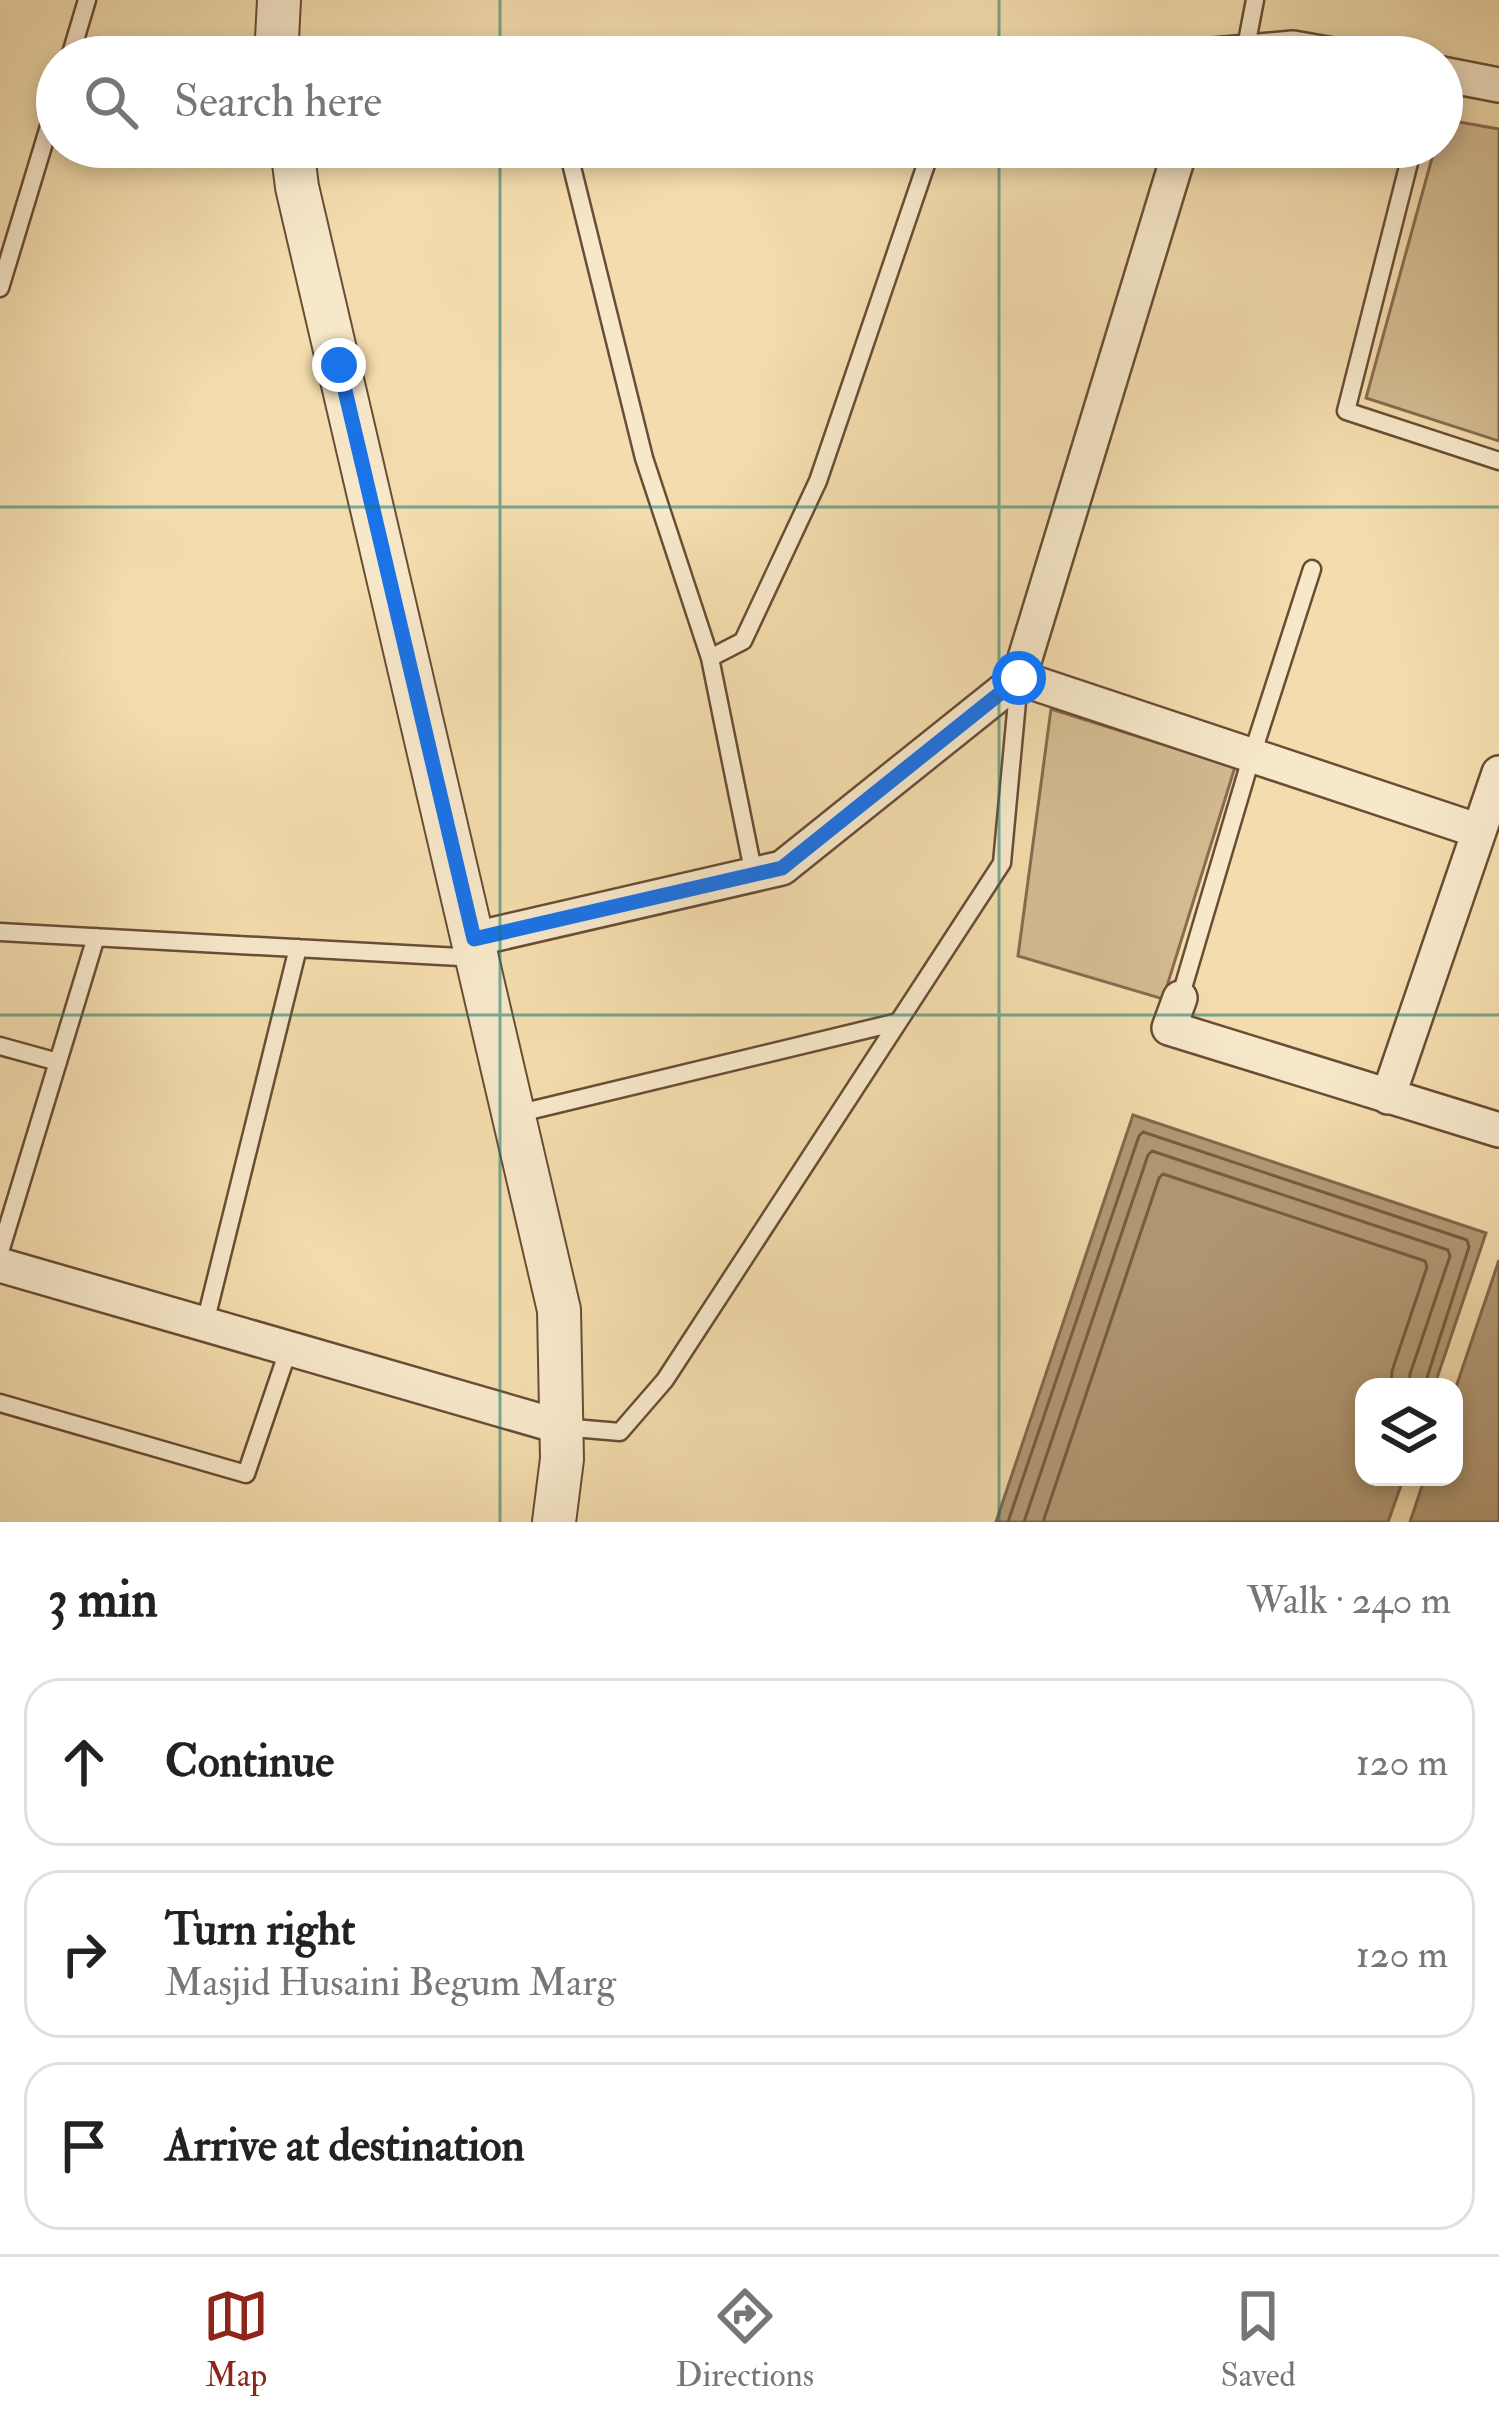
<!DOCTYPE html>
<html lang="en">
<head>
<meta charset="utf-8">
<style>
  :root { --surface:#fff; --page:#f2f2f2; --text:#222; --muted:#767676; --line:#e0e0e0; --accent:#8f2418 }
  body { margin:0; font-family:"IM FELL Double Pica",serif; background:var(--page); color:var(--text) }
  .controls { position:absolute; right:36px; bottom:36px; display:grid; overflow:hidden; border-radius:24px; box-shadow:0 6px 18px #0003 }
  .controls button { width:108px; height:108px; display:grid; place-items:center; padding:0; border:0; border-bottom:3px solid var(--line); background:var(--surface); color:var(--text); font:60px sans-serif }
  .stop { position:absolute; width:36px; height:36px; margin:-27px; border:9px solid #1a73e8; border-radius:50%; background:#fff }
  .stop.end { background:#1a73e8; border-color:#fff; box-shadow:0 3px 12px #0008 }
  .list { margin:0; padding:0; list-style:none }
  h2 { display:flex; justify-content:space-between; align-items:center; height:156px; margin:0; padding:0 48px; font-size:51px }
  h2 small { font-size:39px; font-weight:400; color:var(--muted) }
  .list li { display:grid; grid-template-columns:78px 1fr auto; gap:36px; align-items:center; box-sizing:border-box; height:168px; margin:0 24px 24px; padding:0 24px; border:3px solid var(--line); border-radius:36px }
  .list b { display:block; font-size:45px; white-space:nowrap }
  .list p { margin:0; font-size:39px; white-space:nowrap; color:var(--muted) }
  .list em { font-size:39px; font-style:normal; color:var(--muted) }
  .icon { flex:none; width:66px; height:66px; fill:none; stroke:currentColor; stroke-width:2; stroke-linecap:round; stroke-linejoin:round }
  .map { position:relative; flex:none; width:1499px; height:1522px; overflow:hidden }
  .search { position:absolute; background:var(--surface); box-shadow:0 6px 18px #0003; left:36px; right:36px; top:36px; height:132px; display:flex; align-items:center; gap:30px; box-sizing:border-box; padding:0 42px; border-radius:66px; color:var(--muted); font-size:45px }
  .sheet { height:732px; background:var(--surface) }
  nav { display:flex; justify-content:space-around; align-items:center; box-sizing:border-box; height:168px; border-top:3px solid var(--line); background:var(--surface); font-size:33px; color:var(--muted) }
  nav a { display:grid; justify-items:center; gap:6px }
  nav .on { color:var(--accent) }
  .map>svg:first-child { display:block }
</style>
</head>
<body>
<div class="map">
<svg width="1499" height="1522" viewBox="0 0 1499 1522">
  <rect width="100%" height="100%" fill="#f3dcad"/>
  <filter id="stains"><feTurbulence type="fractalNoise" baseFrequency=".00167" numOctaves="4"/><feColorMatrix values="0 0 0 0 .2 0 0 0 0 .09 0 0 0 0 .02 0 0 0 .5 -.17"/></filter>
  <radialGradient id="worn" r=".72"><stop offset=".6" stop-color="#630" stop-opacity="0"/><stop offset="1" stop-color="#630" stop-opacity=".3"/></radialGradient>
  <!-- green -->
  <path fill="#d4bc92" stroke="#886c50" stroke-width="3" d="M1442 119 1499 129V441L1366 398 1435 147H1442Z
    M1051 709 1235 767 1163 999 1018 956Z"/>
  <!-- water -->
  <path fill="#b49b77" stroke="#84694d" stroke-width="3" d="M1133 1115 1486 1233 1434 1387H1364V1477H1404L1388 1522H996Z
    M1499 1260V1522H1410L1425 1477H1454V1393Z"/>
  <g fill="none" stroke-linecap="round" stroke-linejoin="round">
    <!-- shore -->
    <path stroke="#785c42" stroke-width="3" d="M1008 1522 1139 1136 1143 1132 1467 1240 1469 1247 1424 1387
      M1024 1522 1148 1155 1152 1151 1448 1250 1450 1256 1410 1374 1409 1387
      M1043 1522 1159 1178 1163 1174 1425 1261 1427 1267 1392 1371 1391 1387"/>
    <defs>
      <path id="service" d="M1245 52 1255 0
        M70 57 87 0
        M567 147 644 458 710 658
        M1413 147 1346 411 1499 461
        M0 288 57 100
        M754 875 710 658 743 641 818 481 932 147
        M0 932 478 958
        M1180 998 1252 755 1312 569
        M0 1046 58 1062
        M516 1114 898 1022
        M0 1252 96 937
        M205 1323 298 948
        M0 1403 246 1474 289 1348
        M562 1427 620 1432 665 1380 1002 863 1019 680"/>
      <path id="minor" d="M1190 57 1293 48 1344 57
        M1442 74 1499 85
        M1019 678 1479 831
        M474 939 782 868 1019 678 1181 147
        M1180 998 1169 1028 1499 1130
        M1388 1097 1499 773
        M0 1265 561 1427"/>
      <path id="tertiary" d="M279 0 277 39 279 57
        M292 147 297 187 559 1310 562 1459 554 1522"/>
    </defs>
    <!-- service casing -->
    <use href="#service" stroke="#694d35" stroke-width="21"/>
    <!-- minor casing -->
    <use href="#minor" stroke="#694d35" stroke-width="38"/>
    <!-- tertiary casing -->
    <use href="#tertiary" stroke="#694d35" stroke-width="46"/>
    <!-- service -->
    <use href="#service" stroke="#f7e8ca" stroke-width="16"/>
    <!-- minor -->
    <use href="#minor" stroke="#f7e8ca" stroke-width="33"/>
    <!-- tertiary -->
    <use href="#tertiary" stroke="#f7e8ca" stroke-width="42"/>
  </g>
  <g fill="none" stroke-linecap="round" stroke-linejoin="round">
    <!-- route -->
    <path stroke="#1a73e8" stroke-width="15" d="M339 365 474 939 782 868 1019 678"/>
  </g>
  <!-- grid -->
  <path fill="none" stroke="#0f766e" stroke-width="3" stroke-opacity="0.55" d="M500 0V57M999 0V57M500 147V1522M999 147V1522M0 507H1499M0 1015H1499"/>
  <rect width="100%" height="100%" filter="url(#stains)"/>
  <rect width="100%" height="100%" fill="url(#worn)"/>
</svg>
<div class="controls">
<button><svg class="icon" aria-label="layers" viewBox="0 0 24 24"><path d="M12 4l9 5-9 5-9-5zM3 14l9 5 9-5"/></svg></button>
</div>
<div class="stop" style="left:1019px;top:678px"></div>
<div class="stop end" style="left:339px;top:365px"></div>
<div class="search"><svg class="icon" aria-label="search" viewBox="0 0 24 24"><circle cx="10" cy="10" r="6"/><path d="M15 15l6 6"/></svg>Search here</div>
</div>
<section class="sheet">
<h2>3 min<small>Walk · 240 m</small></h2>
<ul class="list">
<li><svg class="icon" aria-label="ahead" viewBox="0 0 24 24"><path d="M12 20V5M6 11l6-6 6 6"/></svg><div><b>Continue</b></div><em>120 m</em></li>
<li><svg class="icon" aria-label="right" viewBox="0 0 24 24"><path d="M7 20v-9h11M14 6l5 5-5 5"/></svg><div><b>Turn right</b><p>Masjid Husaini Begum Marg</p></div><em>120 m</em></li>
<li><svg class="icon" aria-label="arrive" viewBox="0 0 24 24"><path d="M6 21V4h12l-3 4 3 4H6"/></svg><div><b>Arrive at destination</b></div></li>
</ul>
</section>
<nav>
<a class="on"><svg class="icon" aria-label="map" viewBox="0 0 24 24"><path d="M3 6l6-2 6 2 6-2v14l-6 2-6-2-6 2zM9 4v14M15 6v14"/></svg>Map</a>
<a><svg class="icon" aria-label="directions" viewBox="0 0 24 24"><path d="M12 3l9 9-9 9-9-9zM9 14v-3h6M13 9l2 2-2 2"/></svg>Directions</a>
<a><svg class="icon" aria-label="saved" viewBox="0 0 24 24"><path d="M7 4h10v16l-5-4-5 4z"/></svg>Saved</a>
</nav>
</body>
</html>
